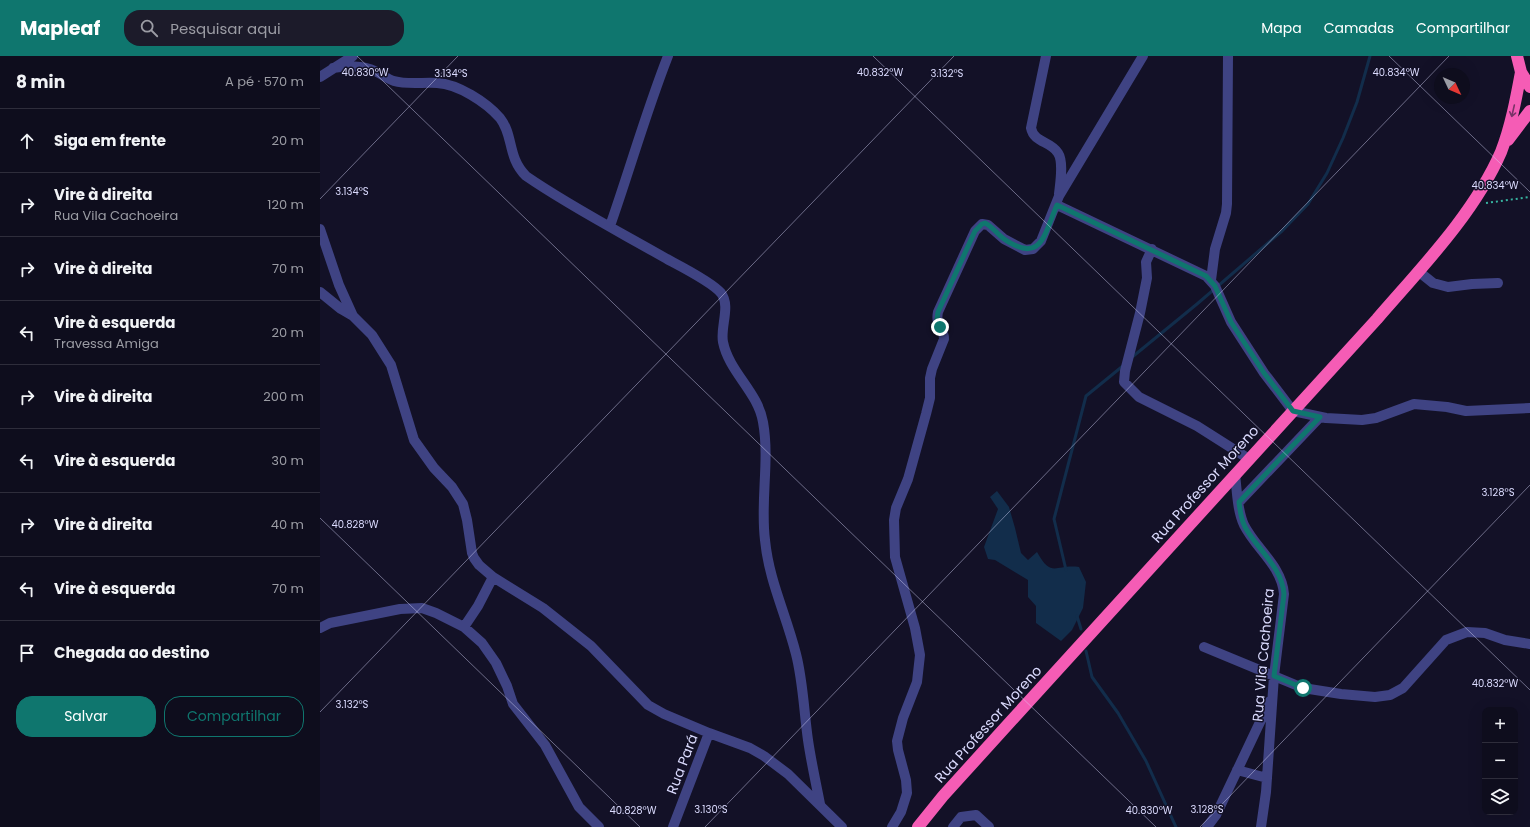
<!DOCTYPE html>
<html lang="pt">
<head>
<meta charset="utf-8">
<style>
  :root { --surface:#0e0d1d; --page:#1c1b2a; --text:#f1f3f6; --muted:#9b9ca4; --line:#2e2d3b; --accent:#0f766e }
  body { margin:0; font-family:Poppins,sans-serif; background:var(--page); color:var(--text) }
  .controls { position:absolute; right:12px; bottom:12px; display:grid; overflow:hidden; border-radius:8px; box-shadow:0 4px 16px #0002 }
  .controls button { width:36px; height:36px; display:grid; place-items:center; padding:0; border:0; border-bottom:1px solid var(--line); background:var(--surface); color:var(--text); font:20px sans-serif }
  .compass { position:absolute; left:1114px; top:12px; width:36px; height:36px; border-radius:50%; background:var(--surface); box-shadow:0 4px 16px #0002; rotate:134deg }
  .stop { position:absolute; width:12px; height:12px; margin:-9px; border:3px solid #0f766e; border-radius:50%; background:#fff }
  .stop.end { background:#0f766e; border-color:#fff; box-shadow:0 1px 4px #0008 }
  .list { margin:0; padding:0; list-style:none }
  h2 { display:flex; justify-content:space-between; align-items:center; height:52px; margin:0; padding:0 16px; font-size:17px }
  h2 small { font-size:13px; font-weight:400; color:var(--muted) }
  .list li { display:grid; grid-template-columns:26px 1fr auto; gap:12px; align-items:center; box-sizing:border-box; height:64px; padding:0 16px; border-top:1px solid var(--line) }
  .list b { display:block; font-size:15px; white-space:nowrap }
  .list p { margin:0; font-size:13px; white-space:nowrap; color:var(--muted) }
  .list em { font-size:13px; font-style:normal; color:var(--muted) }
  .actions { display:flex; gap:8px; padding:12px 16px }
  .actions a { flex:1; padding:9px 0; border:1px solid var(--accent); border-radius:16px; text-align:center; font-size:14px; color:var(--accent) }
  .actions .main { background:var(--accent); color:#fff }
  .icon { flex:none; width:22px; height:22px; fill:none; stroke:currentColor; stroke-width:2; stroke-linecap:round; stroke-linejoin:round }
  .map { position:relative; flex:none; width:1210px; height:771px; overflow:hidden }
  header { display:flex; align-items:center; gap:24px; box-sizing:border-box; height:56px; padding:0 20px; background:var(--accent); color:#fff }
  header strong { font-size:19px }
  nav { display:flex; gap:22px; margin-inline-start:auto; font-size:14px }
  .search { width:280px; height:36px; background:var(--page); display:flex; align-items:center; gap:10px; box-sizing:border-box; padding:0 14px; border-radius:16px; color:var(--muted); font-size:15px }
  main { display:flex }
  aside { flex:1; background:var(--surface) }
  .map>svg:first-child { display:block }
</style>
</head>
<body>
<header>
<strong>Mapleaf</strong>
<div class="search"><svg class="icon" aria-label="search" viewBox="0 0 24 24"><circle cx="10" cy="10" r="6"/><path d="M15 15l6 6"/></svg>Pesquisar aqui</div>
<nav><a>Mapa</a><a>Camadas</a><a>Compartilhar</a></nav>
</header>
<main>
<aside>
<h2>8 min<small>A pé · 570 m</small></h2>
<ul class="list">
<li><svg class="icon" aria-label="ahead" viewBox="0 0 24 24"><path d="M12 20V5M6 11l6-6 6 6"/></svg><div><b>Siga em frente</b></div><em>20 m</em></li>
<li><svg class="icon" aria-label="right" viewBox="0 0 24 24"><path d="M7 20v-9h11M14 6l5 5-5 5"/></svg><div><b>Vire à direita</b><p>Rua Vila Cachoeira</p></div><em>120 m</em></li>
<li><svg class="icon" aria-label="right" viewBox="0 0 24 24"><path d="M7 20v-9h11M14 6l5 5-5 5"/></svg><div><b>Vire à direita</b></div><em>70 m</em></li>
<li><svg class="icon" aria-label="left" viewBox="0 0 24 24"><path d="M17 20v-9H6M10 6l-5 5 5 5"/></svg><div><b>Vire à esquerda</b><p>Travessa Amiga</p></div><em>20 m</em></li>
<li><svg class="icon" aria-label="right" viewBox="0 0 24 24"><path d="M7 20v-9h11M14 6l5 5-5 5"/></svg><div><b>Vire à direita</b></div><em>200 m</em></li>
<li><svg class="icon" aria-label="left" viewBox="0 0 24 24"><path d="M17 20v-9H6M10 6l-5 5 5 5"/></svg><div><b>Vire à esquerda</b></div><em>30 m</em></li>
<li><svg class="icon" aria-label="right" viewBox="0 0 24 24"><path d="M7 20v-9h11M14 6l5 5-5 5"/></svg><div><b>Vire à direita</b></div><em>40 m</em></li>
<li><svg class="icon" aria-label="left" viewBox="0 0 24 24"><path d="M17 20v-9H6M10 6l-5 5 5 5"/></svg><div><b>Vire à esquerda</b></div><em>70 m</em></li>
<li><svg class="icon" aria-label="arrive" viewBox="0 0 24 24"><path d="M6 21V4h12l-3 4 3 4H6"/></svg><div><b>Chegada ao destino</b></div></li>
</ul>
<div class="actions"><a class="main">Salvar</a><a>Compartilhar</a></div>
</aside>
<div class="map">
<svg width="1210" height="771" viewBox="0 0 1210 771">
  <rect width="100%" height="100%" fill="#131127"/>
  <!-- water -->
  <path fill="#122d4b" d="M677 435 689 451 695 472 701 497 708 504 717 496C732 523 735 508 759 511L766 526 763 552 752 574 741 585 716 567V550L708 541V524L675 504 668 503 664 491 678 453 670 441Z"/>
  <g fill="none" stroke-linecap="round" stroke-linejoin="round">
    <!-- stream -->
    <path stroke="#122d4b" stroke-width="3" d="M811 302 877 248 962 175 988 148 1007 117 1023 82 1037 46 1050 0
      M746 514 734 463 766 340 804 309
      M757 560 761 573
      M766 595 772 621 798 657 826 705 856 771"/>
    <!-- path -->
    <path stroke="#37b39f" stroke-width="2" stroke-dasharray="2 3" stroke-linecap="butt" d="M1166 147 1210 141"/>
    <!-- minor -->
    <path stroke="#3f4383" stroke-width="10" d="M726 0 711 72C714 87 731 85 738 97 744 106 740 128 739 138
      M13 12C28 10 42 9 55 15 62 18 67 23 74 25 88 29 103 26 117 27 138 28 166 46 180 62 194 80 187 101 206 120 251 151 300 176 347 203 360 210 392 226 401 237 411 250 400 271 403 286 409 316 438 336 443 366 450 405 440 445 445 484 449 525 466 558 476 598 483 625 484 656 488 684 491 705 496 727 500 748
      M0 21 33 0
      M737 149 886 220 895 230 911 266 944 317 973 355 1006 362 1042 364 1056 362 1094 348 1127 351 1146 355 1210 352
      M290 170C310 113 326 56 348 0
      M0 173 19 229 33 260 52 279 71 309 94 384 114 412 132 431 143 448 147 464 152 497 154 502 159 509 173 521 223 552 271 590 328 649 344 658 389 677 430 692 444 700 468 718 522 771
      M832 193 826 206 827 222 820 257 805 315 804 326 819 341 877 370 929 403
      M1098 215 1113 227 1128 231 1152 228 1178 227
      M891 224 895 193 906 157 907 148 908 0
      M0 236 21 253 33 260
      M915 418C917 434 917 454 924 469 936 493 962 510 964 538L954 620 946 736 941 771
      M919 446 1000 361
      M144 571 158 550 173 521
      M0 572 10 567 80 553 102 552 116 557 144 571 162 587 176 607 187 630 193 648 225 689 259 751 279 771
      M884 591 983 632 1021 638 1055 641 1070 639 1083 632 1126 584 1147 576 1165 577 1185 584 1210 588
      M917 714 947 722
      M353 771 389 677
      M572 771 581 756 587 737 586 724 578 694 577 685 583 662 597 626 600 599 595 572 575 501 574 464 576 452 588 423 606 358 610 342V322L612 313 624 283C624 271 615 270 618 256L655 175 662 168 668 169 684 183 705 194 713 193 721 185 739 140 823 0
      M633 771 641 761 656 759 669 771
      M887 771 896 759 950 645"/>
    <!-- highway -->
    <path stroke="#f55cb5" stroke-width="12" d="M1197 0 1201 16 1210 31
      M1188 84 1210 55
      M598 771 623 740 691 665 1057 263C1101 212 1154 158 1181 96 1191 70 1196 43 1201 16"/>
  </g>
  <!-- one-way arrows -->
  <defs><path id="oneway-shaft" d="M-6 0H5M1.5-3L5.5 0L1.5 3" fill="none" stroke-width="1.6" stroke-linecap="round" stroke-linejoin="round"/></defs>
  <use stroke="#793367" href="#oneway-shaft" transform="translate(1193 55) rotate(103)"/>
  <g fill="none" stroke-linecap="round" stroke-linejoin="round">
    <!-- route -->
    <path stroke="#0f766e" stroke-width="5" d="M620 271 617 263 618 256 655 175 662 168 665 167C673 171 677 178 684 183 722 209 724 178 737 149L886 220 895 230 911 266 944 317 973 355 1000 361 919 446C920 455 921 463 925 471 937 493 962 511 964 538L954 620 983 632"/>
  </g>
  <!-- ticks -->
  <path fill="none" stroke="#dadafd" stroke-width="1" stroke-opacity="0.45" d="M37 0 836 771M553 0 1210 634M1069 0 1210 136M0 143 138 0M0 462 320 771M0 656 634 0M385 771 1129 0M880 771 1210 429"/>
  <g text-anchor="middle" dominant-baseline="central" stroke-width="3" stroke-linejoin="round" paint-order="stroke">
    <!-- street labels -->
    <g font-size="14" fill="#dadafd" stroke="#131127">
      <text transform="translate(885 428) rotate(-48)">Rua Professor Moreno</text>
      <text transform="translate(943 599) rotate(-85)">Rua Vila Cachoeira</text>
      <text transform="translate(668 668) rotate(-48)">Rua Professor Moreno</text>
      <text transform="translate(362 708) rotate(-69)">Rua Pará</text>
    </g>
  </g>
  <g font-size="10" text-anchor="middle" fill="#dadafd" stroke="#131127" stroke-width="3" stroke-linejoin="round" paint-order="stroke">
    <text x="45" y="20">40.830°W</text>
    <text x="560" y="20">40.832°W</text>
    <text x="1076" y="20">40.834°W</text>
    <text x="131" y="21">3.134°S</text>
    <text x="627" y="21">3.132°S</text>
    <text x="1175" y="133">40.834°W</text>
    <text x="32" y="139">3.134°S</text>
    <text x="1178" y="440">3.128°S</text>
    <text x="35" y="472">40.828°W</text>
    <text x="1175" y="631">40.832°W</text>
    <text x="32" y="652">3.132°S</text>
    <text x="391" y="757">3.130°S</text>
    <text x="887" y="757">3.128°S</text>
    <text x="313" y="758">40.828°W</text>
    <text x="829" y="758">40.830°W</text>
  </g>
</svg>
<div class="controls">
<button>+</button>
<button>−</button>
<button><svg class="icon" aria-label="layers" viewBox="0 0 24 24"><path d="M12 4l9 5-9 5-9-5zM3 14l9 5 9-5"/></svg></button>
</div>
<svg class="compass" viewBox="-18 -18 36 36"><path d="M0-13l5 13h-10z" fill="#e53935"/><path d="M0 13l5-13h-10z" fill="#9b9ca4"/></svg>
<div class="stop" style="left:983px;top:632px"></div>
<div class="stop end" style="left:620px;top:271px"></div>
</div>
</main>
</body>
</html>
